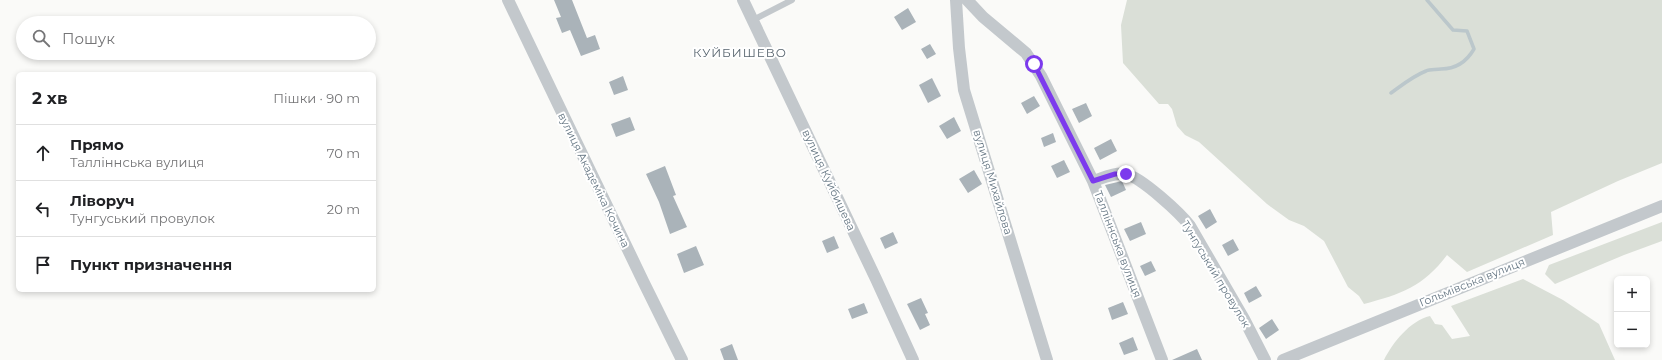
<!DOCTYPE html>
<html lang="uk">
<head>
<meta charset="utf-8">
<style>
  :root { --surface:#fff; --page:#f2f2f2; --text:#202124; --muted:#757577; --line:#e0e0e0 }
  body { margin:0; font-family:Montserrat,sans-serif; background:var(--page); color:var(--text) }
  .controls { position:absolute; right:12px; bottom:12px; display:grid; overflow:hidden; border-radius:6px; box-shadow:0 2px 6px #0003 }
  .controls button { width:36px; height:36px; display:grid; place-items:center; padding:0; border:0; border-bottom:1px solid var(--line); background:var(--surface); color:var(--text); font:20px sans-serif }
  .stop { position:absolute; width:12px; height:12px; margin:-9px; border:3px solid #7c3aed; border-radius:50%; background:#fff }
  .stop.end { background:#7c3aed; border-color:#fff; box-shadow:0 1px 4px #0008 }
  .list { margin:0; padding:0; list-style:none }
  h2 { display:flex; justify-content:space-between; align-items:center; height:52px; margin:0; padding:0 16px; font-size:17px }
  h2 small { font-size:13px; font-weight:400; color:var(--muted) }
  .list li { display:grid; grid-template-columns:26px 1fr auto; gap:12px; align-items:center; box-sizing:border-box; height:56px; padding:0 16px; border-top:1px solid var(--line) }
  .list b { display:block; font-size:15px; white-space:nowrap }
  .list p { margin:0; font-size:13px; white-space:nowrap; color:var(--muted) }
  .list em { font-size:13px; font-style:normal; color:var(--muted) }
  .icon { flex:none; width:22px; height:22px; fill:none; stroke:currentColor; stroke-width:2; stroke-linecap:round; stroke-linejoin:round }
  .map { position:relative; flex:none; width:1662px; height:360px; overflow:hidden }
  .search { position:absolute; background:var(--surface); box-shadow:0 2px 6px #0003; left:16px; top:16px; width:360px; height:44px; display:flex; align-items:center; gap:10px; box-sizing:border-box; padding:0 14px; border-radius:22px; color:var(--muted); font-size:15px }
  .panel { position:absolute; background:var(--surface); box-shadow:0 2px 6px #0003; left:16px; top:72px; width:360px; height:220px; border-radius:6px }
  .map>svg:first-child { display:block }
</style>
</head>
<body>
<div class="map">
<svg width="1662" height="360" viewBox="0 0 1662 360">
  <rect width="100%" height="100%" fill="#fafaf8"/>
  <!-- green -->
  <path fill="#dadfd7" d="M1127 0H1662V163L1618 181 1551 212 1553 235 1467 272 1447 255C1423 287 1401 294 1364 304L1359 296 1348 287 1324 241 1304 226 1289 220 1267 204 1199 142 1185 135 1177 126 1172 109 1168 104H1159L1123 63 1121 25Z
    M1662 222V241L1624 255 1555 284 1545 274 1549 265Z
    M1523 279 1563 300 1599 324 1615 360H1384C1393 342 1410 321 1430 316L1435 324 1442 325 1452 339 1470 336 1451 306Z"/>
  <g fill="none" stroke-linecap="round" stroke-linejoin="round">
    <!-- stream -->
    <path stroke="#bbc7cb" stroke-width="3.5" d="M1391 93C1402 85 1413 76 1426 71 1430 69 1436 70 1441 69 1456 69 1467 61 1474 49L1467 31 1453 30 1427 0"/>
  </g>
  <!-- building -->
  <path fill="#aab3b9" d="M554 0H572L587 38 595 35 600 49 581 56 570 30 562 33 556 18 561 17Z
    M908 8 916 22 902 30 894 17Z
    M930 44 936 54 927 59 921 49Z
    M623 76 628 90 614 95 609 82Z
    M932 78 941 96 928 103 919 85Z
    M1034 96 1040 106 1027 114 1021 103Z
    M1086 103 1092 116 1079 123 1072 109Z
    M630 117 635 130 616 137 611 124Z
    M954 117 961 131 947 139 939 126Z
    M1053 133 1056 142 1044 147 1041 138Z
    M1111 139 1117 151 1100 160 1094 148Z
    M1064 160 1070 172 1057 178 1051 166Z
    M665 166 676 195 673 196 687 227 670 234 659 202 646 174Z
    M974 170 982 184 968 193 959 179Z
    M1122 181 1126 190 1111 197 1105 185Z
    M1210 209 1217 222 1206 229 1198 216Z
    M1141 222 1146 234 1130 241 1124 229Z
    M893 232 898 243 885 249 880 238Z
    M834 236 839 248 827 253 822 241Z
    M1233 239 1239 250 1228 256 1222 245Z
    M696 246 704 265 684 273 677 254Z
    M1151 261 1156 271 1145 276 1140 266Z
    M1256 286 1262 296 1249 303 1244 293Z
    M921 298 928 313 925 314 930 325 920 330 907 304Z
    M1123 302 1128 314 1112 320 1108 308Z
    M864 303 868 313 852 319 848 309Z
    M1272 319 1279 330 1266 339 1259 328Z
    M1133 337 1138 350 1124 355 1119 343Z
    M732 344 738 360H724L720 349Z
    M1197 349 1202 360H1172Z"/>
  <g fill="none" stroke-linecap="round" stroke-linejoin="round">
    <!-- service -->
    <path stroke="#c3c8cc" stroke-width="6" d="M753 20 792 0"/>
    <!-- minor -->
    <path stroke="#c3c8cc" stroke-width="12" d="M508 0 643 281 682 360
      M743 0 876 279 913 360
      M956 0 959 48 964 90 1047 360
      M967 0 983 17 1026 53 1041 76 1093 181 1162 360
      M1093 181C1103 178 1115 172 1126 174 1142 178 1180 213 1190 226L1244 319 1265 360
      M1283 360 1662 206"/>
  </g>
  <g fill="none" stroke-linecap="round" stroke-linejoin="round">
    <!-- route -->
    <path stroke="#7c3aed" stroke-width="5" d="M1034 64 1093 181 1115 174H1126"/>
  </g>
  <g text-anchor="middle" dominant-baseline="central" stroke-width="4" stroke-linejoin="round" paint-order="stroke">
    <!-- street labels -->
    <g font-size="11" fill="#657683" stroke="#fff">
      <text transform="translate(594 180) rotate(64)">вулиця Академіка Кочина</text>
      <text transform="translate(829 180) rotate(65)">вулиця Куйбишева</text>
      <text transform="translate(993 182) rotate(73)">вулиця Михайлова</text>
      <text transform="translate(1118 244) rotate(69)">Талліннська вулиця</text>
      <text transform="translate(1216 274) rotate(59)">Тунгуський провулок</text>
      <text transform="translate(1472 282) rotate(-22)">Гольмівська вулиця</text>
    </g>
    <!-- neighbourhood labels -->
    <g font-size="12" letter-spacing="1" fill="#57646e" stroke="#fff">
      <text x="740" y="52">КУЙБИШЕВО</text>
    </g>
  </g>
</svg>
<div class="controls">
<button>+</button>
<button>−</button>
</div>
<div class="stop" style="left:1034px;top:64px"></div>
<div class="stop end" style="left:1126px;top:174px"></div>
<div class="search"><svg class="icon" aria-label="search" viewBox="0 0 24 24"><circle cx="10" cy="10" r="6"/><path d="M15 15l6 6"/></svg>Пошук</div>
<section class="panel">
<h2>2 хв<small>Пішки · 90 m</small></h2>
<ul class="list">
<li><svg class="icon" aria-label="ahead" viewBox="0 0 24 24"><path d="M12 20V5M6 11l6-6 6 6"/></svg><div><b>Прямо</b><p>Талліннська вулиця</p></div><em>70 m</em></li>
<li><svg class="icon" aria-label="left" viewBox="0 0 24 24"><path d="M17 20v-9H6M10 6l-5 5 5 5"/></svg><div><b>Ліворуч</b><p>Тунгуський провулок</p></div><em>20 m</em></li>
<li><svg class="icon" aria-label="arrive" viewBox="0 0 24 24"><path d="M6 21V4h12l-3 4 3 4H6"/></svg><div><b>Пункт призначення</b></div></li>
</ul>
</section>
</div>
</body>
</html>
